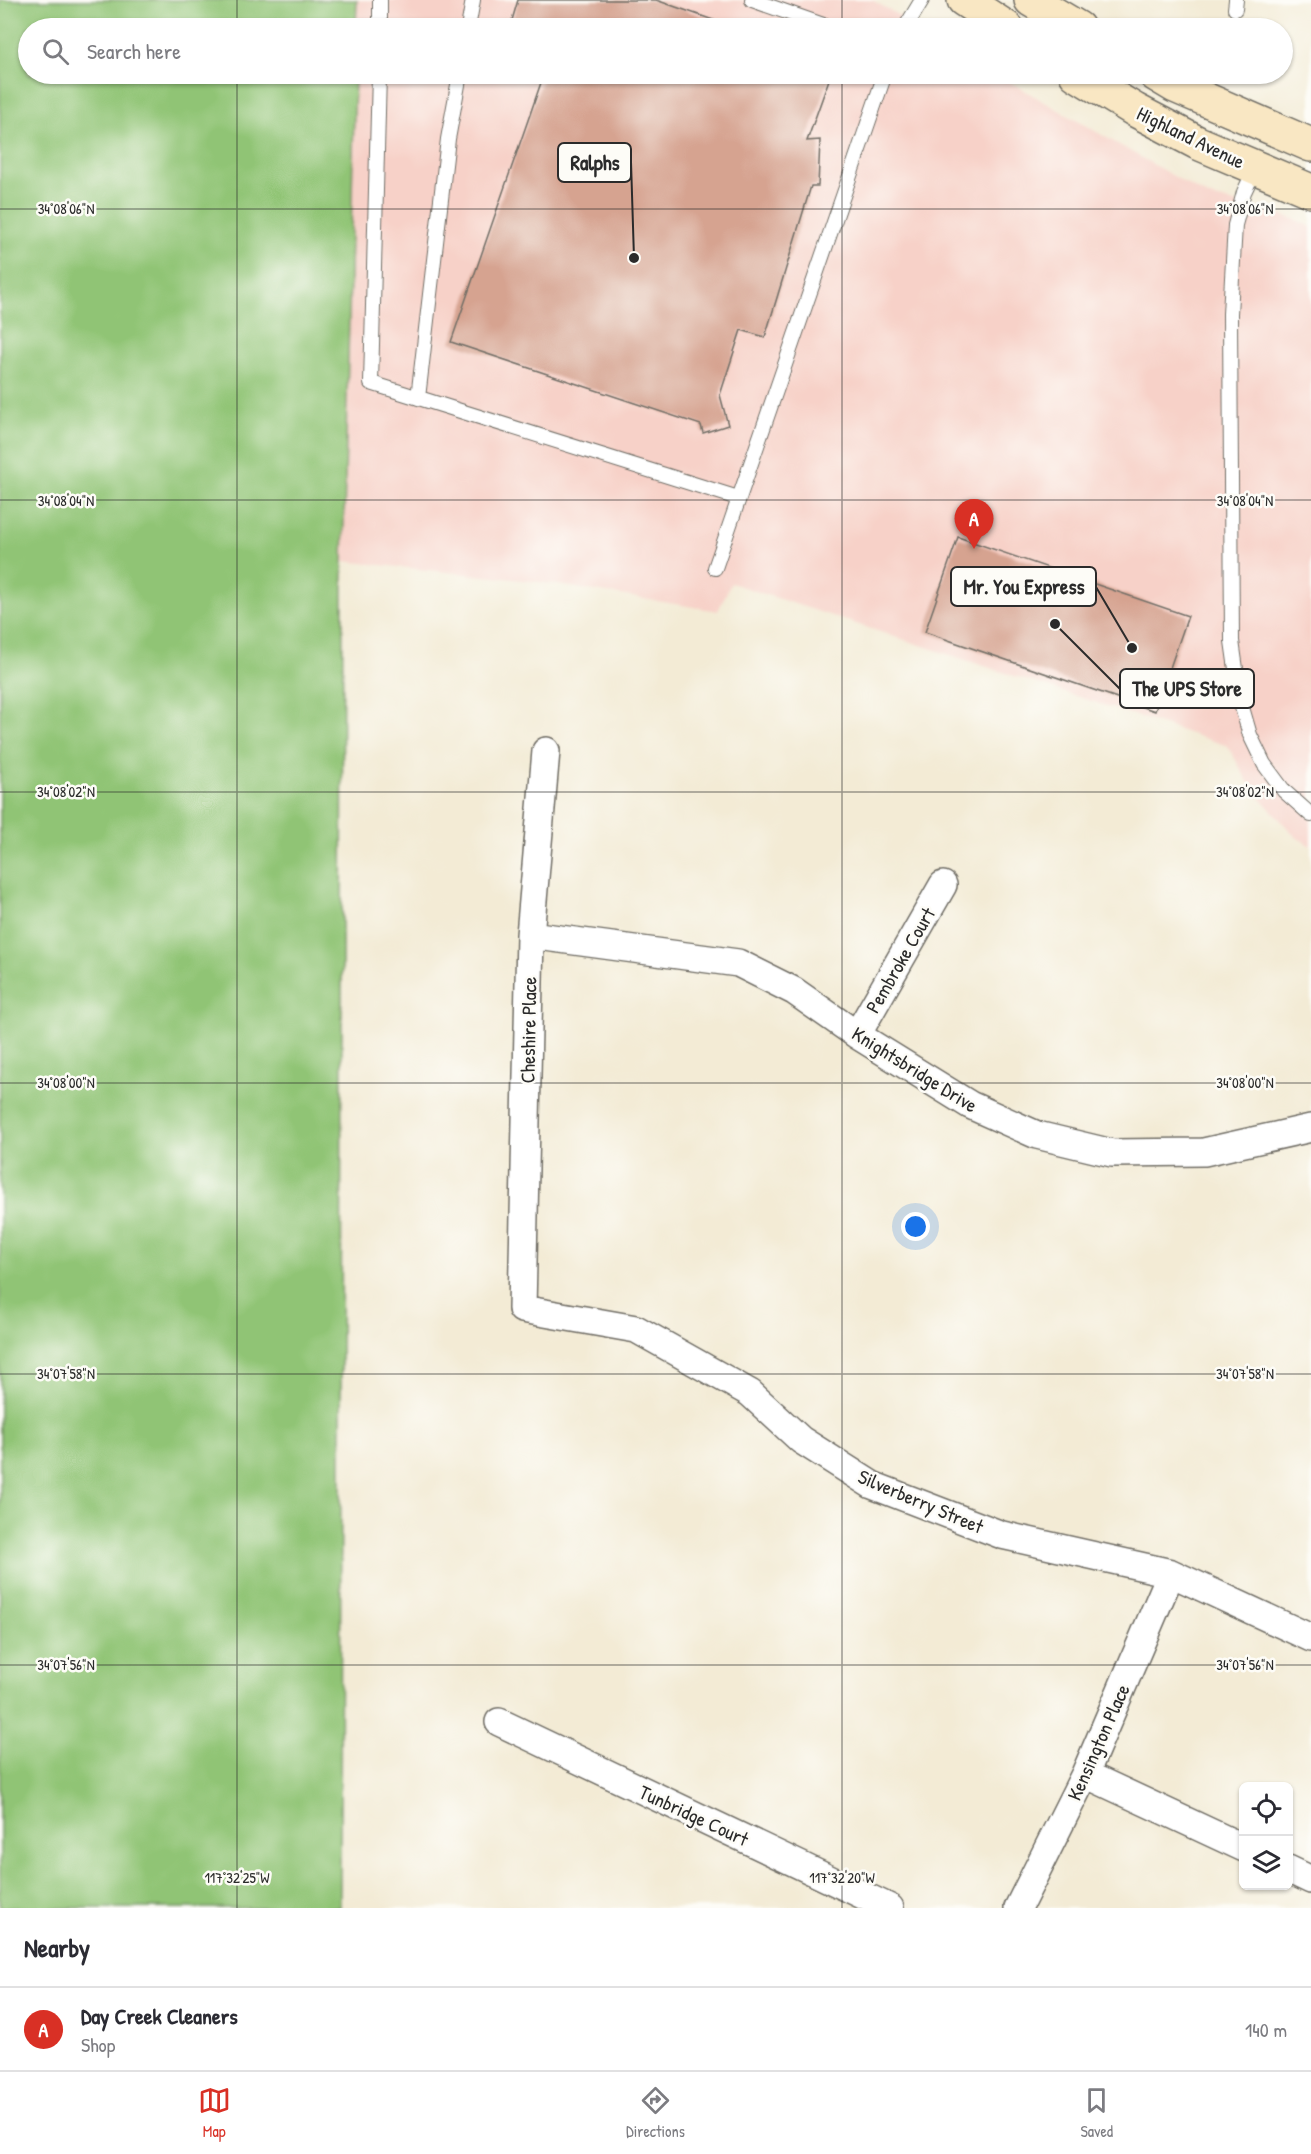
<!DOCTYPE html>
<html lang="en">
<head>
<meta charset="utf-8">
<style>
  :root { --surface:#fff; --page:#f7f7f7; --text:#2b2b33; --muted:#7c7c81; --line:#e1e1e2; --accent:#d93025 }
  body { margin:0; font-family:"Patrick Hand",sans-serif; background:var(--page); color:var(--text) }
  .controls { position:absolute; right:18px; bottom:18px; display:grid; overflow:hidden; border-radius:9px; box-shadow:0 2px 4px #0004 }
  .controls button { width:54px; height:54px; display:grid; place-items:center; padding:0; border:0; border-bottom:2px solid var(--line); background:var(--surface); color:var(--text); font:30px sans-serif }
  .you { position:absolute; left:916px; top:1227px; width:21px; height:21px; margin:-15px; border:4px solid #fff; border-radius:50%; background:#1a73e8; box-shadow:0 0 0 9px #1a73e833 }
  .badge { display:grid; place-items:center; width:39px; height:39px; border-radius:50%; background:var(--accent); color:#fff; font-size:20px; font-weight:700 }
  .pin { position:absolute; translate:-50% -50px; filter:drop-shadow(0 2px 3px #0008) }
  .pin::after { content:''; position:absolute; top:32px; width:21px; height:18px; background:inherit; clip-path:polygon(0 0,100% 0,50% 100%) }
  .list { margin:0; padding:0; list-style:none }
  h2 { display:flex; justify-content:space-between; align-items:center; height:78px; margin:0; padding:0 24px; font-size:26px }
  h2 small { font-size:20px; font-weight:400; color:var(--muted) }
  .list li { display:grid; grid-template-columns:39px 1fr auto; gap:18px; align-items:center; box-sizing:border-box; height:84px; padding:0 24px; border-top:2px solid var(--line) }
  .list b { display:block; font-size:22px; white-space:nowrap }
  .list p { margin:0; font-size:20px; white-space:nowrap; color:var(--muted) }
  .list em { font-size:20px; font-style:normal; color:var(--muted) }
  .icon { flex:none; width:33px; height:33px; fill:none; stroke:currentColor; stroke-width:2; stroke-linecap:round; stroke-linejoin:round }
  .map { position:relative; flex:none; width:1311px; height:1908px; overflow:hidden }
  .search { position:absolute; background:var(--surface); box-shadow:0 2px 4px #0004; left:18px; right:18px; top:18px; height:66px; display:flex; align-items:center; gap:15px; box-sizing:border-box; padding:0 21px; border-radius:33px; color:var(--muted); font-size:22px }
  .sheet { height:162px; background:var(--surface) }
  nav { display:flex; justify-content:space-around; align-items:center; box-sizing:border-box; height:84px; border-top:2px solid var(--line); background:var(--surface); font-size:16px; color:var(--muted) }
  nav a { display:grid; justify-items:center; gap:3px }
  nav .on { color:var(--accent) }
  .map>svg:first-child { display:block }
</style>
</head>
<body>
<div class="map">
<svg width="1311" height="1908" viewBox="0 0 1311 1908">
  <rect width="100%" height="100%" fill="#fdfcf7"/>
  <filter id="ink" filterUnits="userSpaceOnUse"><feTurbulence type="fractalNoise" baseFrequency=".0167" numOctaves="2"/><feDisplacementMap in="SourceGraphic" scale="12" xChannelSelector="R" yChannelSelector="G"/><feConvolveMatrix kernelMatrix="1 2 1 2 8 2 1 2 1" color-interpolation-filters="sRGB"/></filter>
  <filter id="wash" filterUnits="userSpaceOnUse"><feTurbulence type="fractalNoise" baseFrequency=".008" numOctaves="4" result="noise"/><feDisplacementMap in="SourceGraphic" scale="24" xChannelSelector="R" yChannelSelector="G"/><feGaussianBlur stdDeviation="1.35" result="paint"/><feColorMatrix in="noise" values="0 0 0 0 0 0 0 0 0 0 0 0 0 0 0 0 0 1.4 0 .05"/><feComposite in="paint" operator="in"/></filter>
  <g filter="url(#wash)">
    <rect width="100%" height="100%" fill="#f3ebd5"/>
    <!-- built -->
    <path fill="#f7d1c8" d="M357 0H872L920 28H356Z
      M355 74H996L1208 196 1294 219 1311 227V846L1296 837 1252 789 1228 746 731 583 718 611 540 582 343 561Z"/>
    <!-- green -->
    <path fill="#90c475" stroke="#5e7850" stroke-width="1.5" d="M0 0H357L356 28H28V74H355L343 561 340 1908H0Z"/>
    <g id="blocks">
      <!-- building -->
      <path fill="#d6a390" d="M518 0H656L736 28H515L510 27Z
        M544 74H831L807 141 820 140 818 186H811L765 337 741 330 720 395 728 425 703 433 701 425 451 342Z
        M958 537 1188 616 1155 711 925 632Z"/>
    </g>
  </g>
  <g filter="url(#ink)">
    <use href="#blocks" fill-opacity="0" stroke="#716e66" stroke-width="1.5"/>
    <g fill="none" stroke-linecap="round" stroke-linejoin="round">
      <defs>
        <path id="lane" d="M752 0 832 28
          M1235 9 1236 0
          M380 28V0
          M468 28 473 0
          M905 28 922 0
          M379 74 371 383 738 498
          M1255 169 1244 192 1235 225 1230 314 1232 641 1241 704 1250 735 1264 764 1284 791 1311 815
          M418 398 448 139 460 74
          M715 568 885 74"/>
        <path id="street" d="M546 751 530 935 522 1309 636 1329 750 1393 801 1440 872 1485 1002 1535 1171 1573 1311 1638
          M530 935 738 963 794 991 857 1035 970 1105 1037 1135 1112 1153 1204 1152 1311 1128
          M857 1035 943 885
          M499 1722 890 1908
          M1085 1774 1244 1848
          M1288 1869 1311 1880
          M1018 1908 1085 1774 1171 1573"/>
        <path id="secondary" d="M964 0 1007 28
          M1031 0 1078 28
          M1076 74 1135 110 1198 143 1311 191
          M1155 74 1175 86 1311 145"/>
      </defs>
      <!-- lane casing -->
      <use href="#lane" stroke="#716e66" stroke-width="16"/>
      <!-- street casing -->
      <use href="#street" stroke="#716e66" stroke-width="30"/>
      <!-- secondary casing -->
      <use href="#secondary" stroke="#716e66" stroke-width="36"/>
      <!-- lane -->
      <use href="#lane" stroke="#fff" stroke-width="14"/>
      <!-- street -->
      <use href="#street" stroke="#fff" stroke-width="27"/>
      <!-- secondary -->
      <use href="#secondary" stroke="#f9e7c3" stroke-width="33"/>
    </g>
  </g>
  <!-- ticks -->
  <path fill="none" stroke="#2b2b2b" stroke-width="1.5" stroke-opacity="0.45" d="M237 0V28M842 0V28M237 74V1908M842 74V1908M0 209H1311M0 500H1311M0 792H1311M0 1083H1311M0 1374H1311M0 1665H1311"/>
  <g text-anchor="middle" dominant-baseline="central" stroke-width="5" stroke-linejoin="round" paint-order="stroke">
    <!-- street labels -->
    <g font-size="20" fill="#2b2b2b" stroke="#fdfcf7">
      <text transform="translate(1191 137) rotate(26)">Highland Avenue</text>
      <text transform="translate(900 960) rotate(-60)">Pembroke Court</text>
      <text transform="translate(528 1030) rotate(-89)">Cheshire Place</text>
      <text transform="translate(915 1069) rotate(32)">Knightsbridge Drive</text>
      <text transform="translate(921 1501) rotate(23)">Silverberry Street</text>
      <text transform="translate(1098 1742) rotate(-66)">Kensington Place</text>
      <text transform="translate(694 1815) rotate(25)">Tunbridge Court</text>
    </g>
  </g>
  <g font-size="15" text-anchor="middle" fill="#2b2b2b" stroke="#fdfcf7" stroke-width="5" stroke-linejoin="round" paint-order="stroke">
    <text x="66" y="214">34°08'06"N</text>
    <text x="1245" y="214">34°08'06"N</text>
    <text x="66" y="506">34°08'04"N</text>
    <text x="1245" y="506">34°08'04"N</text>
    <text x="66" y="797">34°08'02"N</text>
    <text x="1245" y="797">34°08'02"N</text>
    <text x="66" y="1088">34°08'00"N</text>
    <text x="1245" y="1088">34°08'00"N</text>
    <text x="66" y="1379">34°07'58"N</text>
    <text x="1245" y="1379">34°07'58"N</text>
    <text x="66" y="1670">34°07'56"N</text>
    <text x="1245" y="1670">34°07'56"N</text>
    <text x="237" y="1883">117°32'25"W</text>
    <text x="842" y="1883">117°32'20"W</text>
  </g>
  <!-- callouts -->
  <path fill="none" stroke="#2b2b2b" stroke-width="2" d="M634 258L631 162M1132 648L1096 587M1055 624L1120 689"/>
  <g fill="#2b2b2b" stroke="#fdfcf7" stroke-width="2">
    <circle cx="634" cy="258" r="6"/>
    <circle cx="1132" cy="648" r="6"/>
    <circle cx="1055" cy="624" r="6"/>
  </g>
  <g fill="#fdfcf7" stroke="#2b2b2b" stroke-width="2">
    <rect x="558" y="143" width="73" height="39" rx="6"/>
    <rect x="951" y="567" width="145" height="39" rx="6"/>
    <rect x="1120" y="669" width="134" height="39" rx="6"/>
  </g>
  <g font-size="21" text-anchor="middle" font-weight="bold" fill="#2b2b2b">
    <text x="595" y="170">Ralphs</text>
    <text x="1024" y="594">Mr. You Express</text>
    <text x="1187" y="696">The UPS Store</text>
  </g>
</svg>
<div class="controls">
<button><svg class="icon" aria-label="locate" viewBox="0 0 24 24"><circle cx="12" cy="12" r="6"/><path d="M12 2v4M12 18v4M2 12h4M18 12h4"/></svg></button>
<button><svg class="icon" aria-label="layers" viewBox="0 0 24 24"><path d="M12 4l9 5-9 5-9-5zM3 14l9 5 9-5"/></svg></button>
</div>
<div class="you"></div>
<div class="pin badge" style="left:974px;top:549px">A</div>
<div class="search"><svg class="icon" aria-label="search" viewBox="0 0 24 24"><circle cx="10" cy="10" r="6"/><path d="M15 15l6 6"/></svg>Search here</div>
</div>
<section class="sheet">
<h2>Nearby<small></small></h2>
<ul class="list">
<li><span class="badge">A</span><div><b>Day Creek Cleaners</b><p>Shop</p></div><em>140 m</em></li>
</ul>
</section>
<nav>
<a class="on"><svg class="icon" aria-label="map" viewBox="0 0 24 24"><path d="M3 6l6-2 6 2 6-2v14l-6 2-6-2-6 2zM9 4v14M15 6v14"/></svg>Map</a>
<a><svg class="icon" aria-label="directions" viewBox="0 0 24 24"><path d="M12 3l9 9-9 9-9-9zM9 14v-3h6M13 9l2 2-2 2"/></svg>Directions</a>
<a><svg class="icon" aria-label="saved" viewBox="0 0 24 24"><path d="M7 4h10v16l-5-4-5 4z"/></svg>Saved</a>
</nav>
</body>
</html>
